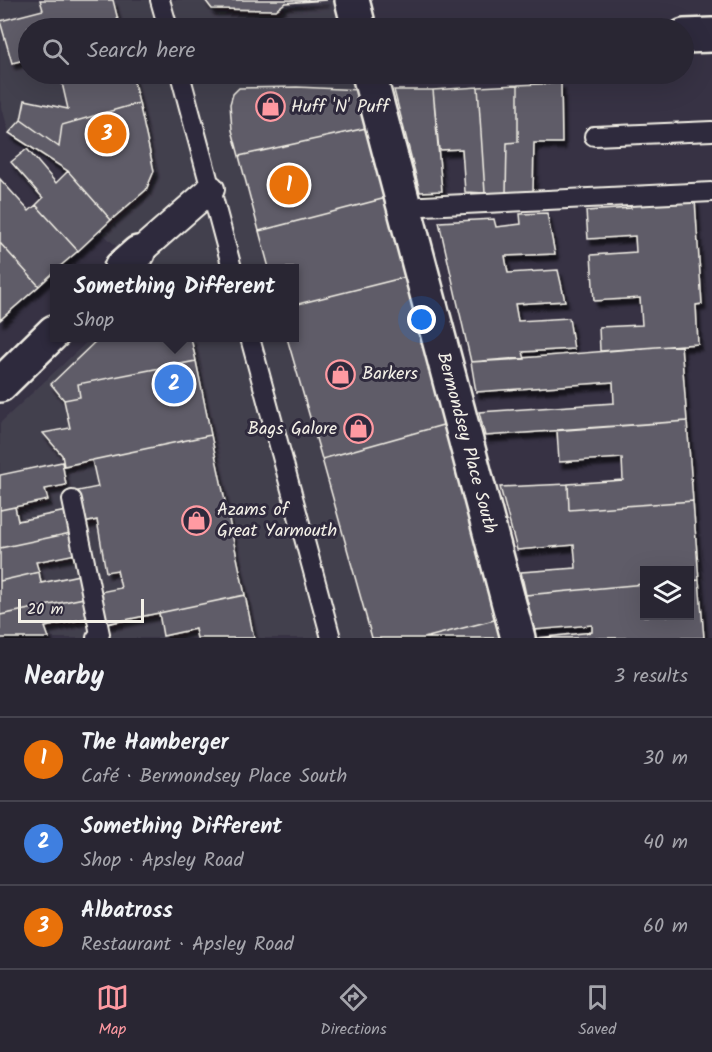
<!DOCTYPE html>
<html lang="en">
<head>
<meta charset="utf-8">
<style>
  :root { --surface:#292633; --page:#312e3b; --text:#f1f3f6; --muted:#a5a5ac; --line:#45434e; --accent:#ff9aa2 }
  body { margin:0; font-family:Kalam,sans-serif; background:var(--page); color:var(--text) }
  .controls { position:absolute; right:18px; bottom:18px; display:grid; overflow:hidden; border-radius:0px; box-shadow:0 6px 24px #0002 }
  .controls button { width:54px; height:54px; display:grid; place-items:center; padding:0; border:0; border-bottom:2px solid var(--line); background:var(--surface); color:var(--text); font:30px sans-serif }
  .scale { position:absolute; left:18px; bottom:15px; width:126px; box-sizing:border-box; padding-left:6px; border:3px solid #f4f1e8; border-top:0; font-size:16px; line-height:21px; white-space:nowrap; color:#f4f1e8; -webkit-text-stroke:4px #2f2a3d; paint-order:stroke }
  .you { position:absolute; left:422px; top:320px; width:21px; height:21px; margin:-15px; border:4px solid #fff; border-radius:50%; background:#1a73e8; box-shadow:0 0 0 9px #1a73e833 }
  .badge { display:grid; place-items:center; width:39px; height:39px; border-radius:50%; background:var(--accent); color:#fff; font-size:20px; font-weight:700 }
  .pin { position:absolute; translate:-50% -50%; border:3px solid #fff; box-shadow:0 2px 6px #0006 }
  .popup { position:absolute; left:50px; top:264px; width:249px; height:78px; box-sizing:border-box; display:grid; place-content:center; border-radius:0px; background:var(--surface); filter:drop-shadow(0 2px 4px #0005); font-size:20px; white-space:nowrap; color:var(--muted) }
  .popup b { font-size:22px; color:var(--text) }
  .popup::after { content:''; position:absolute; left:50%; top:100%; margin-left:-12px; border:12px solid transparent; border-top-color:var(--surface) }
  .list { margin:0; padding:0; list-style:none }
  h2 { display:flex; justify-content:space-between; align-items:center; height:78px; margin:0; padding:0 24px; font-size:26px }
  h2 small { font-size:20px; font-weight:400; color:var(--muted) }
  .list li { display:grid; grid-template-columns:39px 1fr auto; gap:18px; align-items:center; box-sizing:border-box; height:84px; padding:0 24px; border-top:2px solid var(--line) }
  .list b { display:block; font-size:22px; white-space:nowrap }
  .list p { margin:0; font-size:20px; white-space:nowrap; color:var(--muted) }
  .list em { font-size:20px; font-style:normal; color:var(--muted) }
  .icon { flex:none; width:33px; height:33px; fill:none; stroke:currentColor; stroke-width:2; stroke-linecap:round; stroke-linejoin:round }
  .map { position:relative; flex:none; width:712px; height:638px; overflow:hidden }
  .search { position:absolute; background:var(--surface); box-shadow:0 6px 24px #0002; left:18px; right:18px; top:18px; height:66px; display:flex; align-items:center; gap:15px; box-sizing:border-box; padding:0 21px; border-radius:33px; color:var(--muted); font-size:22px }
  .sheet { height:330px; background:var(--surface) }
  nav { display:flex; justify-content:space-around; align-items:center; box-sizing:border-box; height:84px; border-top:2px solid var(--line); background:var(--surface); font-size:16px; color:var(--muted) }
  nav a { display:grid; justify-items:center; gap:3px }
  nav .on { color:var(--accent) }
  .map>svg:first-child { display:block }
</style>
</head>
<body>
<div class="map">
<svg width="712" height="638" viewBox="0 0 712 638">
  <defs>
    <filter id="shadow"><feDropShadow dx="3.5" dy="6" stdDeviation="1.5" flood-color="#0009"/></filter>
  </defs>
  <rect width="100%" height="100%" fill="#373244"/>
  <filter id="ink" filterUnits="userSpaceOnUse"><feTurbulence type="fractalNoise" baseFrequency=".0167" numOctaves="2"/><feDisplacementMap in="SourceGraphic" scale="12" xChannelSelector="R" yChannelSelector="G"/><feConvolveMatrix kernelMatrix="1 2 1 2 8 2 1 2 1" color-interpolation-filters="sRGB"/></filter>
  <g filter="url(#ink)">
    <!-- built -->
    <path fill="#433f4e" d="M0 0H340L349 28H28V74H362L509 638H0V423L91 338H294V268H140L103 234 111 220 69 172 9 133 0 100Z"/>
    <!-- building -->
    <path fill="#5f5c67" stroke="#f4f1e8" stroke-width="1.5" filter="url(#shadow)" d="M40 0H113L120 28H28V59L12 63 0 21 43 10Z
      M205 0H327L285 3 276 10 212 9Z
      M60 74H96L62 83Z
      M96 74H132L139 103 62 125 59 147 21 120 25 100 68 109 62 83Z
      M561 83 562 143H534L533 193 506 194 507 143 518 142V85Z
      M518 85V142L507 143 506 194 485 193 478 87Z
      M297 87 361 90 371 127 239 156 232 130 230 104 233 94 239 88Z
      M478 87 485 193 465 192 462 149 439 150 433 90Z
      M394 90H433L442 191 420 192Z
      M139 103 154 171 146 190 111 220 68 171 9 133 21 120 59 147 62 125Z
      M371 127 390 197 259 231 239 156Z
      M27 149 56 183 68 171 111 220 78 251 36 205 43 198 11 162Z
      M0 179 29 211 36 205 78 251 58 268H54V272L39 286 0 243Z
      M390 197 410 276 294 305V268H269L259 231Z
      M695 200 702 304 696 305 698 344 600 351 599 327 642 325 640 298 594 301 591 255 636 252 635 236 588 239 586 211 631 208 630 204Z
      M547 213 555 254 505 256 508 273 558 270 565 301 515 304 518 321 569 318 574 349 523 352 525 359 471 362 439 222 494 219 496 227 521 224 520 214Z
      M0 243 39 286 0 320Z
      M410 276 450 423 322 459 287 338H294V305Z
      M99 338H191L196 361 78 384 80 397 64 400 51 384Z
      M681 345 687 421 485 436 479 412 614 403 613 382 476 392 471 362Z
      M196 361 211 435 64 466 62 455 43 433 70 428 64 400 80 397 78 384Z
      M687 421 693 501 569 510 568 484 623 480 622 458 559 462 557 430Z
      M450 423 502 618 424 638H372L322 459Z
      M211 435 245 595 106 624 100 592 121 588 117 570 106 572 97 520 84 523 78 491 98 487 92 460Z
      M62 462 66 485 45 489 48 500 0 510V475Z
      M568 484 569 510 693 501 699 580 690 581V570H644V584L526 595 521 572 576 568 574 545 517 550 500 487Z
      M15 507 18 521 66 511 71 533 0 548V510Z
      M71 533 76 554 36 562 39 572 0 581V548Z
      M39 572 41 583 79 575 84 598 0 615V581Z
      M699 580 704 638H537L592 632V625L534 630 526 595 644 584V616H690V581Z
      M245 595 254 638H197L195 629 163 636 159 613Z
      M84 598 88 618 45 627 49 638H0V615Z
      M502 618 507 638H424Z"/>
    <g fill="none" stroke-linecap="round" stroke-linejoin="round">
      <defs>
        <path id="service" d="M160 0 168 28
          M180 74 232 268
          M594 136 712 131
          M402 207 712 192
          M250 338 331 638
          M72 500 100 634 96 638"/>
        <path id="pedestrian" d="M138 253 211 189"/>
        <path id="minor" d="M352 0 359 28
          M684 36 712 35
          M369 74 518 638
          M121 268 138 253
          M0 385 54 332"/>
      </defs>
      <!-- service casing -->
      <use href="#service" stroke="#f4f1e8" stroke-width="22"/>
      <!-- pedestrian casing -->
      <use href="#pedestrian" stroke="#f4f1e8" stroke-width="30"/>
      <!-- minor casing -->
      <use href="#minor" stroke="#f4f1e8" stroke-width="38"/>
      <!-- service -->
      <use href="#service" stroke="#2f2a3d" stroke-width="18"/>
      <!-- pedestrian -->
      <use href="#pedestrian" stroke="#2f2a3d" stroke-width="26"/>
      <!-- minor -->
      <use href="#minor" stroke="#2f2a3d" stroke-width="33"/>
    </g>
  </g>
  <!-- icons -->
  <defs>
    <symbol id="shop-ring" viewBox="-11 -11 22 22"><circle r="9.5" fill="#2f2a3d" stroke="#ff9aa2" stroke-width="1.5"/><path d="M-5-2.5h2.3a2.7 3.5 0 0 1 5.4 0H5L5.5 6h-11ZM-1.5-2.5h3a1.5 2.3 0 0 0-3 0Z" fill="#ff9aa2"/></symbol>
  </defs>
  <g fill-rule="evenodd">
    <use href="#shop-ring" x="254" y="90" width="33" height="33"/>
    <use href="#shop-ring" x="324" y="358" width="33" height="33"/>
    <use href="#shop-ring" x="342" y="412" width="33" height="33"/>
    <use href="#shop-ring" x="180" y="504" width="33" height="33"/>
  </g>
  <g text-anchor="middle" dominant-baseline="central" stroke-width="6" stroke-linejoin="round" paint-order="stroke">
    <!-- poi labels -->
    <g font-size="18" fill="#f4f1e8" stroke="#2f2a3d" text-anchor="start">
      <text x="291" y="107">Huff 'N' Puff</text>
      <text x="362" y="374">Barkers</text>
      <text x="337" y="429" text-anchor="end">Bags Galore</text>
      <text x="217" y="510">Azams of<tspan x="217" dy="21">Great Yarmouth</tspan></text>
    </g>
    <!-- street labels -->
    <g font-size="18" fill="#f4f1e8" stroke="#2f2a3d">
      <text transform="translate(466 443) rotate(75)">Bermondsey Place South</text>
    </g>
  </g>
</svg>
<div class="controls">
<button><svg class="icon" aria-label="layers" viewBox="0 0 24 24"><path d="M12 4l9 5-9 5-9-5zM3 14l9 5 9-5"/></svg></button>
</div>
<div class="scale">20 m</div>
<div class="you"></div>
<div class="pin badge" style="left:289px;top:185px;background:#e8710a">1</div>
<div class="pin badge" style="left:174px;top:384px;background:#3f7fe0">2</div>
<div class="popup"><b>Something Different</b>Shop</div>
<div class="pin badge" style="left:107px;top:134px;background:#e8710a">3</div>
<div class="search"><svg class="icon" aria-label="search" viewBox="0 0 24 24"><circle cx="10" cy="10" r="6"/><path d="M15 15l6 6"/></svg>Search here</div>
</div>
<section class="sheet">
<h2>Nearby<small>3 results</small></h2>
<ul class="list">
<li><span class="badge" style="background:#e8710a">1</span><div><b>The Hamberger</b><p>Café · Bermondsey Place South</p></div><em>30 m</em></li>
<li><span class="badge" style="background:#3f7fe0">2</span><div><b>Something Different</b><p>Shop · Apsley Road</p></div><em>40 m</em></li>
<li><span class="badge" style="background:#e8710a">3</span><div><b>Albatross</b><p>Restaurant · Apsley Road</p></div><em>60 m</em></li>
</ul>
</section>
<nav>
<a class="on"><svg class="icon" aria-label="map" viewBox="0 0 24 24"><path d="M3 6l6-2 6 2 6-2v14l-6 2-6-2-6 2zM9 4v14M15 6v14"/></svg>Map</a>
<a><svg class="icon" aria-label="directions" viewBox="0 0 24 24"><path d="M12 3l9 9-9 9-9-9zM9 14v-3h6M13 9l2 2-2 2"/></svg>Directions</a>
<a><svg class="icon" aria-label="saved" viewBox="0 0 24 24"><path d="M7 4h10v16l-5-4-5 4z"/></svg>Saved</a>
</nav>
</body>
</html>
